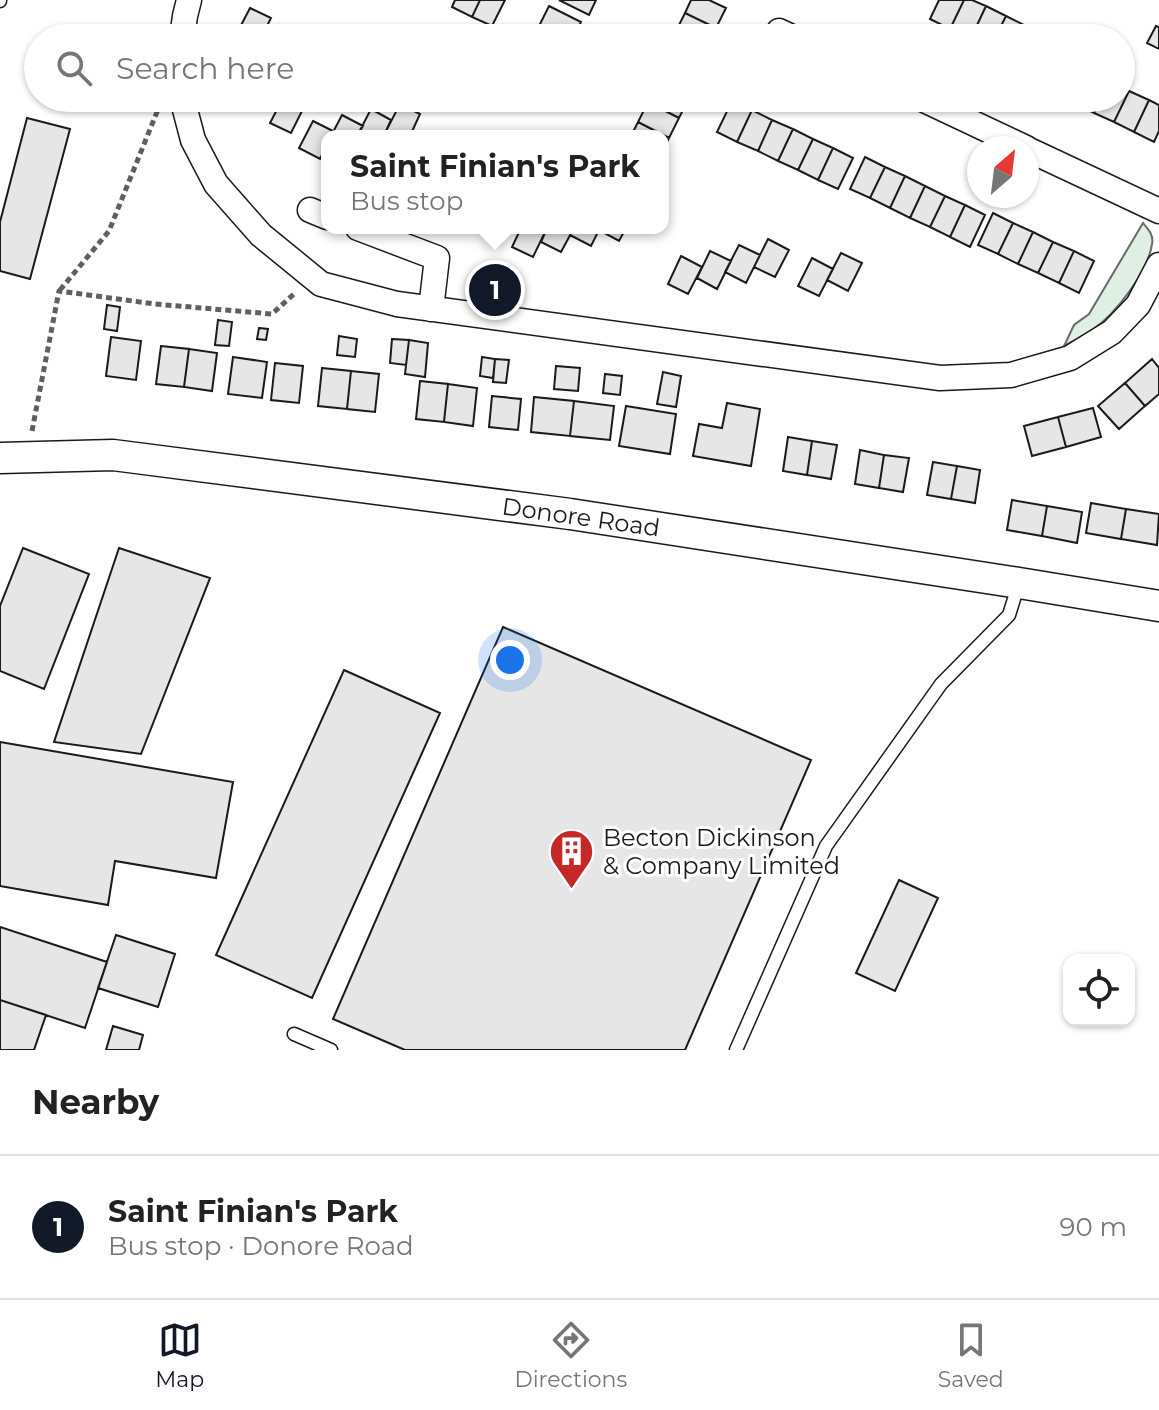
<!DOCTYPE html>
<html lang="en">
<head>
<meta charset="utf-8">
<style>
  :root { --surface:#fff; --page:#f6f6f6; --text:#222; --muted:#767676; --line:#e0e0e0; --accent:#111827 }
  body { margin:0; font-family:Montserrat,sans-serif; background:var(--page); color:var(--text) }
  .controls { position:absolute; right:24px; bottom:24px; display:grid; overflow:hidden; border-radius:16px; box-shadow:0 2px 6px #0004 }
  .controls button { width:72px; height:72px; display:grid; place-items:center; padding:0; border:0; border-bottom:2px solid var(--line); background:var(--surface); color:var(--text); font:40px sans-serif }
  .compass { position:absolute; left:967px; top:136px; width:72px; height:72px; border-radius:50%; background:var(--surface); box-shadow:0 2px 6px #0004; rotate:28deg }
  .you { position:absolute; left:510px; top:660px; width:28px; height:28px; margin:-20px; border:6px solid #fff; border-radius:50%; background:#1a73e8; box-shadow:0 0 0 12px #1a73e833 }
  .badge { display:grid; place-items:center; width:52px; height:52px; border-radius:50%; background:var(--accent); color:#fff; font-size:26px; font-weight:700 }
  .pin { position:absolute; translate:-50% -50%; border:4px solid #fff; box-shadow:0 2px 8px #0006 }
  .popup { position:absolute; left:321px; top:130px; width:348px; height:104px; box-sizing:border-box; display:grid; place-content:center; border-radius:16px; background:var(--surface); filter:drop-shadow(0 2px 6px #0005); font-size:26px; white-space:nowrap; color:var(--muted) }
  .popup b { font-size:30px; color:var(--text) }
  .popup::after { content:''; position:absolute; left:50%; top:100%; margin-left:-16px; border:16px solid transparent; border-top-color:var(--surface) }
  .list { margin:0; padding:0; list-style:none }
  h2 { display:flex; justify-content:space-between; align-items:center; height:104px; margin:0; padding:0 32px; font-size:34px }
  h2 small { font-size:26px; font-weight:400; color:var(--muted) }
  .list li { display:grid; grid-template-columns:52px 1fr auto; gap:24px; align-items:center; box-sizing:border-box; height:144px; padding:0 32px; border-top:2px solid var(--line) }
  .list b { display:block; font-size:30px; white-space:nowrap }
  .list p { margin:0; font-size:26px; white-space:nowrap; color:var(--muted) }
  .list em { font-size:26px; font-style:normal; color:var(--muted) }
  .icon { flex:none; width:44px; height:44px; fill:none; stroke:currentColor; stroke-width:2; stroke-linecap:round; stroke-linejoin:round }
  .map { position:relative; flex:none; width:1159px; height:1050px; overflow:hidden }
  .search { position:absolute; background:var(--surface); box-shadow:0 2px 6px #0004; left:24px; right:24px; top:24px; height:88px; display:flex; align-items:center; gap:20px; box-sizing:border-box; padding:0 28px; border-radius:44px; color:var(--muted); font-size:30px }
  .sheet { height:248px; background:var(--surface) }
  nav { display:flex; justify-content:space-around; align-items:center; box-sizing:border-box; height:112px; border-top:2px solid var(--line); background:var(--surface); font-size:22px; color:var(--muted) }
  nav a { display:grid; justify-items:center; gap:4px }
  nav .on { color:var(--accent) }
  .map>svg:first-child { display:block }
</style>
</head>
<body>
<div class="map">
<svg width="1159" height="1050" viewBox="0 0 1159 1050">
  <rect width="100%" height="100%" fill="#fff"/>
  <!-- green -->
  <path fill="#e0efe3" stroke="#6a6a6a" stroke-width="2" d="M1143 223C1148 229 1154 235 1152 244 1148 272 1115 315 1092 330 1083 336 1073 341 1064 346L1074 325 1089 314Z"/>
  <!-- building -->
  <path fill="#e6e6e6" stroke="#1a1a1a" stroke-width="2" d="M455 0H480L472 17 452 7Z
    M480 0H505L492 26 472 17Z
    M559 0H596L589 15Z
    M691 0H709L726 8 716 28 685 13Z
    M939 0H964L950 29 930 19Z
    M964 0H972L986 6 971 38 950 29Z
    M549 6 581 22 573 38H564L539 26Z
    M986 6 1006 16 995 38H971Z
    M250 8 271 18 261 38H241L236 35Z
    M685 13 716 28 711 38H685L675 33Z
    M1006 16 1026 26 1020 38H995Z
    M539 26 564 38H533Z
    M1026 26 1046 35 1045 38H1020Z
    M1156 26 1159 27V49L1147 43Z
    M1121 87 1129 91 1114 122 1094 113 1101 98H1121Z
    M1129 91 1149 100 1134 132 1114 122Z
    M283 98 308 99 291 133 270 123Z
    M650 98H689L679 118 648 102Z
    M1076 98H1101L1094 113 1074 103Z
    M1149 100 1159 105V131L1154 142 1134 132Z
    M732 101 752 110 737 142 717 132Z
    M648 102 679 118 669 138 638 122Z
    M400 104 420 114 410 136H396L386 131Z
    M371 109 391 120 386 131 383 136H357Z
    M752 110 772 120 758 151 737 142Z
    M342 115 363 126 357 136H331Z
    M27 118 70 129 30 279 0 271V222Z
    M772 120 793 129 778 161 758 151Z
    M313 121 333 131 331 136H327V144L320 159 299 148Z
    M638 122 669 138 663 151V136H631Z
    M793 129 813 139 798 170 778 161Z
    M813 139 833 148 818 180 798 170Z
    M833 148 853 158 838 189 818 180Z
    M865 157 885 167 870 198 850 189Z
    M885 167 905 176 890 208 870 198Z
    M905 176 925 186 910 218 890 208Z
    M925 186 945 196 930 227 910 218Z
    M945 196 965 205 950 237 930 227Z
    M965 205 985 215 970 247 950 237Z
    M993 213 1013 223 998 254 978 245Z
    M1013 223 1033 232 1018 264 998 254Z
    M521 228H542L546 230 533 257 512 247Z
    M547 228H574L561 252 541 242Z
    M574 228H600L591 246 570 235Z
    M600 228H626L619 241 599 230Z
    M1033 232 1053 242 1038 273 1018 264Z
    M768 239 789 250 775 277 754 267Z
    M1053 242 1074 251 1059 283 1038 273Z
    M739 245 760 255 746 283 725 272Z
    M710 251 731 261 717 289 697 278Z
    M1074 251 1094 261 1079 293 1059 283Z
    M841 253 862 263 848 291 827 280Z
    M681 256 702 267 688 294 668 284Z
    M812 258 833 269 819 296 798 286Z
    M107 305 120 307 117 331 104 329Z
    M218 320 232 322 229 346 215 345Z
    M259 328 268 329 266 340 257 339Z
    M339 336 357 339 355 357 337 355Z
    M111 337 141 341 136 380 106 376Z
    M392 339 409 340 406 365 390 363Z
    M409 340 428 343 425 377 405 374Z
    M161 346 189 349 184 387 156 384Z
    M189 349 217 353 212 391 184 387Z
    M233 357 267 362 262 398 228 394Z
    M482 357 495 359 493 378 480 376Z
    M495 359 509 360 506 383 493 382Z
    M1152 359 1159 368V394L1145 406 1125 383Z
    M275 363 303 366 299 403 271 400Z
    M556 366 580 368 578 391 554 389Z
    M322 368 351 371 347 409 318 406Z
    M351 371 379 374 375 412 347 409Z
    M663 372 681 376 676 407 657 404Z
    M605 374 622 376 620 395 603 393Z
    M420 381 448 384 444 422 416 419Z
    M1125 383 1145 406 1119 429 1098 406Z
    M448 384 477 388 473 426 444 422Z
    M492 396 521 399 518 430 489 427Z
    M534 397 574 401 570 436 531 432Z
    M574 401 614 406 610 440 570 436Z
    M727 403 760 409 751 466 693 456 699 424 722 428Z
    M626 406 676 414 670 454 619 446Z
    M1093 408 1101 437 1066 447 1058 417Z
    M1058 417 1066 447 1032 456 1024 426Z
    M788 437 812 441 807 475 783 471Z
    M812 441 837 445 831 479 807 475Z
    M860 450 884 455 879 488 855 484Z
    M884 455 909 458 903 492 879 488Z
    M933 462 957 466 951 499 927 495Z
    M957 466 980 470 975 503 951 499Z
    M1012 500 1047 506 1042 536 1007 530Z
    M1091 503 1126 509 1121 539 1086 533Z
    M1047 506 1082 512 1077 543 1042 536Z
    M1126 509 1159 514 1157 545 1121 539Z
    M23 548 89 574 44 689 0 671V606Z
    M119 548 210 578 141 754 54 742Z
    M503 627 811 760 685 1050H405L333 1019Z
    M344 670 440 713 312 998 216 955Z
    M0 742 233 782 216 878 115 861 108 905 0 886Z
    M899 880 938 898 895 991 856 973Z
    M0 927 107 962 85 1028 0 1000Z
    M116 935 175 954 158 1007 98 988Z
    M0 1000 46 1015 34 1050H0Z
    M113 1026 143 1035 139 1050H106Z"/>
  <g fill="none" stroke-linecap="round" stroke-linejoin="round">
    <defs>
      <path id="service" d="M0 1V0
        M294 1034 331 1050
        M736 1050 826 846 941 684 1009 615 1019 583"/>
      <path id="minor" d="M779 31 794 38
        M182 38 185 16 189 0
        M182 98 193 140 216 184 261 235 321 284 397 304 940 378 1011 375 1070 358 1112 332 1138 305 1159 265
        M920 98 1026 148
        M1027 149 1159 211
        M310 210 327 217
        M358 228 437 258 431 309"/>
      <path id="tertiary" d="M0 458 113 455 570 514 1019 583 1159 606"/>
    </defs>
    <!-- service casing -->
    <use href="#service" stroke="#1a1a1a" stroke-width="15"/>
    <!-- minor casing -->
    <use href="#minor" stroke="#1a1a1a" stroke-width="27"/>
    <!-- tertiary casing -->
    <use href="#tertiary" stroke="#1a1a1a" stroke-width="33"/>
    <!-- path -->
    <path stroke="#5f5f5f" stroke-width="5" stroke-dasharray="6 4" stroke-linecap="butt" d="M60 290 109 231 159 107
      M32 431 59 291 155 304 272 314 296 292"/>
    <!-- service -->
    <use href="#service" stroke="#fff" stroke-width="12"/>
    <!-- minor -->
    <use href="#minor" stroke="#fff" stroke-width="24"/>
    <!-- tertiary -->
    <use href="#tertiary" stroke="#fff" stroke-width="30"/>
  </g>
  <!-- icons -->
  <defs>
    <symbol id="building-pin" viewBox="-11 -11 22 30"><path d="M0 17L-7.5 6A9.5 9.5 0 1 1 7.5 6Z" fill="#c62828" stroke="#fff"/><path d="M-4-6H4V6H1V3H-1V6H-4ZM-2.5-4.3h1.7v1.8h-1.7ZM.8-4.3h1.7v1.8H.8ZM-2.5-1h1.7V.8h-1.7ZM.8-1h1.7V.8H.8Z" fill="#fff"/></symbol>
  </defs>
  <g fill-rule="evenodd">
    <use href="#building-pin" x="546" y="826" width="51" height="69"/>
  </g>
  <g text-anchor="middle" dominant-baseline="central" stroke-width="6" stroke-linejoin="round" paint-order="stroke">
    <!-- street labels -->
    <g font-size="24" fill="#1a1a1a" stroke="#fff">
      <text transform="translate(581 517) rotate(8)">Donore Road</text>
    </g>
    <!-- poi labels -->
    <g font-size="24" fill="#1a1a1a" stroke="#fff" text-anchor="start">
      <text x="603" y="837">Becton Dickinson<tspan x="603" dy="28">&amp; Company Limited</tspan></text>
    </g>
  </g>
</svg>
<div class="controls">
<button><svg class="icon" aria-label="locate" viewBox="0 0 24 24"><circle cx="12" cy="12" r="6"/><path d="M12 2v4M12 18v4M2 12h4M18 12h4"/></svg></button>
</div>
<svg class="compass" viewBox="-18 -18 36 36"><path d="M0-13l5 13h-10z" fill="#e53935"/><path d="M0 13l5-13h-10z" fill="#767676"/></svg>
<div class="you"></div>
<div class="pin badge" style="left:495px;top:290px">1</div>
<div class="popup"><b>Saint Finian's Park</b>Bus stop</div>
<div class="search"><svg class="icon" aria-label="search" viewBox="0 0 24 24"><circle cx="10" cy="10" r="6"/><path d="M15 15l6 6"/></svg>Search here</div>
</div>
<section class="sheet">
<h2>Nearby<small></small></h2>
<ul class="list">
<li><span class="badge">1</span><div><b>Saint Finian's Park</b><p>Bus stop · Donore Road</p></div><em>90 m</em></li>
</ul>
</section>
<nav>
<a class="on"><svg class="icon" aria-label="map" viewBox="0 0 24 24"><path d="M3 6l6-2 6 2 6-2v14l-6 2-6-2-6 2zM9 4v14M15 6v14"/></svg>Map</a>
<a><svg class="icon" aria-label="directions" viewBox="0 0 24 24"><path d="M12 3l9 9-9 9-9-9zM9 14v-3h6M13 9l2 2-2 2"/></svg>Directions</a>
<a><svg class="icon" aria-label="saved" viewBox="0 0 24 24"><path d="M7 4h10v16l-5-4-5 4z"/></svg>Saved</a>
</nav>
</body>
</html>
